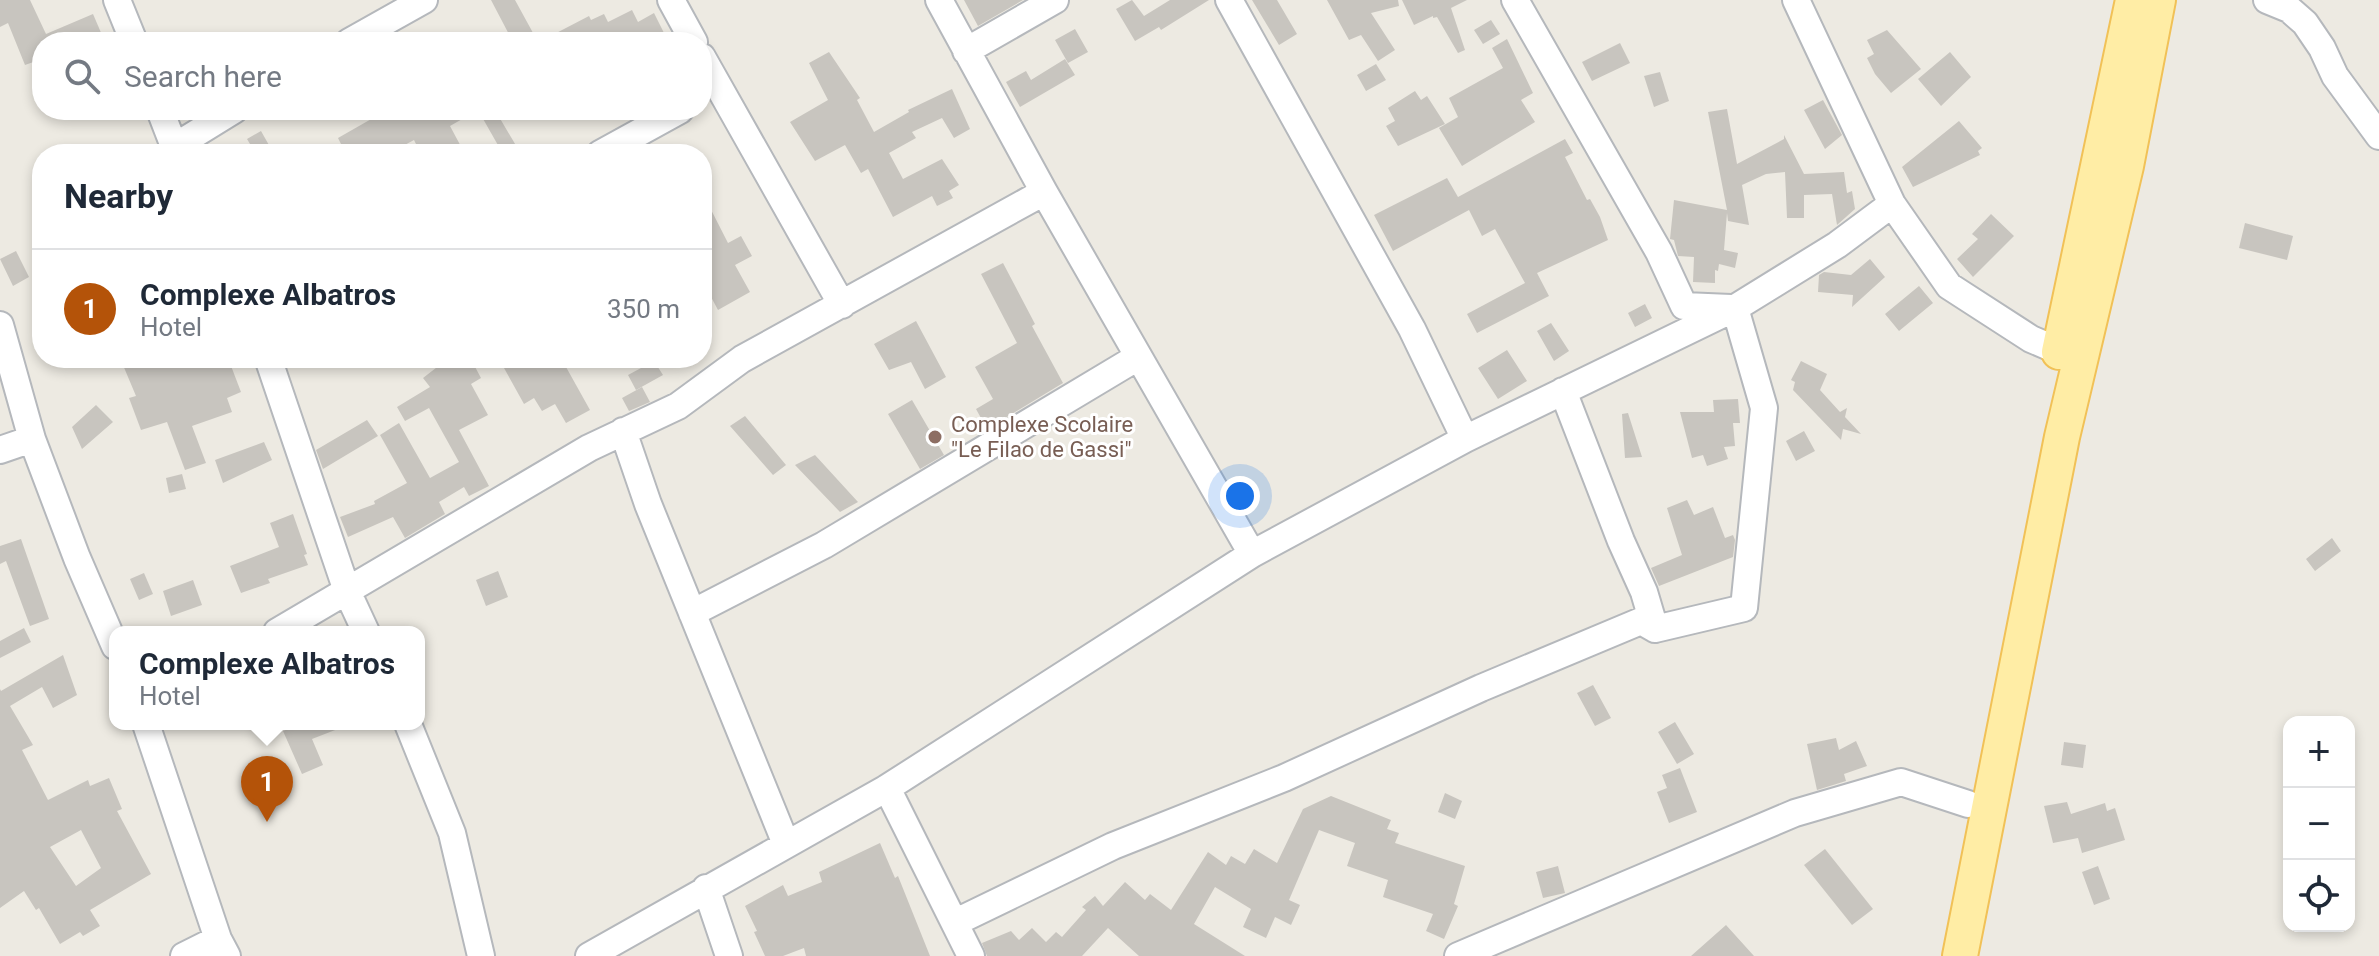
<!DOCTYPE html>
<html lang="en">
<head>
<meta charset="utf-8">
<style>
  :root { --surface:#fff; --page:#f2f2f3; --text:#1f2937; --muted:#747a83; --line:#e0e1e3; --accent:#b45309 }
  body { margin:0; font-family:Roboto,sans-serif; background:var(--page); color:var(--text) }
  .controls { position:absolute; right:24px; bottom:24px; display:grid; overflow:hidden; border-radius:16px; box-shadow:0 4px 12px #0003 }
  .controls button { width:72px; height:72px; display:grid; place-items:center; padding:0; border:0; border-bottom:2px solid var(--line); background:var(--surface); color:var(--text); font:40px sans-serif }
  .you { position:absolute; left:1240px; top:496px; width:28px; height:28px; margin:-20px; border:6px solid #fff; border-radius:50%; background:#1a73e8; box-shadow:0 0 0 12px #1a73e833 }
  .badge { display:grid; place-items:center; width:52px; height:52px; border-radius:50%; background:var(--accent); color:#fff; font-size:26px; font-weight:700 }
  .pin { position:absolute; translate:-50% -66px; filter:drop-shadow(0 2px 4px #0008) }
  .pin::after { content:''; position:absolute; top:42px; width:28px; height:24px; background:inherit; clip-path:polygon(0 0,100% 0,50% 100%) }
  .popup { position:absolute; left:109px; top:626px; width:316px; height:104px; box-sizing:border-box; display:grid; place-content:center; border-radius:16px; background:var(--surface); filter:drop-shadow(0 2px 6px #0005); font-size:26px; white-space:nowrap; color:var(--muted) }
  .popup b { font-size:30px; color:var(--text) }
  .popup::after { content:''; position:absolute; left:50%; top:100%; margin-left:-16px; border:16px solid transparent; border-top-color:var(--surface) }
  .list { margin:0; padding:0; list-style:none }
  h2 { display:flex; justify-content:space-between; align-items:center; height:104px; margin:0; padding:0 32px; font-size:34px }
  h2 small { font-size:26px; font-weight:400; color:var(--muted) }
  .list li { display:grid; grid-template-columns:52px 1fr auto; gap:24px; align-items:center; box-sizing:border-box; height:120px; padding:0 32px; border-top:2px solid var(--line) }
  .list b { display:block; font-size:30px; white-space:nowrap }
  .list p { margin:0; font-size:26px; white-space:nowrap; color:var(--muted) }
  .list em { font-size:26px; font-style:normal; color:var(--muted) }
  .icon { flex:none; width:44px; height:44px; fill:none; stroke:currentColor; stroke-width:2; stroke-linecap:round; stroke-linejoin:round }
  .map { position:relative; flex:none; width:2379px; height:956px; overflow:hidden }
  .search { position:absolute; background:var(--surface); box-shadow:0 4px 12px #0003; left:32px; top:32px; width:680px; height:88px; display:flex; align-items:center; gap:20px; box-sizing:border-box; padding:0 28px; border-radius:32px; color:var(--muted); font-size:30px }
  .panel { position:absolute; background:var(--surface); box-shadow:0 4px 12px #0003; left:32px; top:144px; width:680px; height:224px; border-radius:32px }
  .map>svg:first-child { display:block }
</style>
</head>
<body>
<div class="map">
<svg width="2379" height="956" viewBox="0 0 2379 956">
  <rect width="100%" height="100%" fill="#edeae2"/>
  <!-- building -->
  <path fill="#c8c5bf" fill-rule="evenodd" d="M0 0H30L46 34 93 14 105 42H42V59L25 65 8 23 0 27Z
    M491 0H515L538 42H513Z
    M964 0H1023L978 26Z
    M1132 0 1144 16 1170 0H1209L1161 30 1159 27 1135 41 1116 9Z
    M1252 0H1277L1297 34 1279 45Z
    M1327 0H1398L1399 6 1371 13 1395 50 1378 61 1361 35 1349 40Z
    M1402 0H1467L1451 8 1465 50 1458 53 1437 17 1433 18V16L1414 25Z
    M632 10 638 22 654 13 664 33 647 42H539L589 16 591 20 604 14 608 22Z
    M1491 20 1500 34 1483 44 1474 30Z
    M1075 29 1088 52 1068 63 1055 40Z
    M1887 30 1921 69 1891 93 1875 74 1867 58 1874 54 1867 40Z
    M1507 39 1533 93 1521 100 1535 122 1462 166 1439 128 1458 117 1449 98 1503 68 1492 48Z
    M1620 43 1630 63 1592 81 1582 62Z
    M829 52 860 98 857 100 874 132 909 112 908 110 952 89 970 129 954 138 942 118 912 132 916 138 889 153 903 179 942 159 959 185 949 191 953 198 937 206 932 196 893 217 868 169 861 173 845 145 815 161 790 122 828 100 809 63Z
    M1950 52 1971 77 1941 106 1918 79Z
    M1065 59 1075 75 1020 107 1006 82 1026 71 1031 80Z
    M1376 64 1386 80 1366 91 1357 75Z
    M1660 72 1669 101 1654 107 1644 76Z
    M1415 91 1421 100 1427 96 1445 124 1398 146 1386 126 1395 121 1388 108Z
    M1823 100 1842 135 1825 149 1804 110Z
    M1727 109 1737 164 1784 139V135L1804 174 1844 172 1847 193 1852 191 1855 209 1837 225 1832 194 1804 195V218H1787L1785 172 1766 174 1742 185 1749 225 1728 221 1727 213 1724 250 1738 253 1735 268 1719 264 1718 271 1715 270V283L1693 282 1694 257 1678 256 1674 240 1670 239 1674 200 1727 210 1708 112Z
    M387 110H495L521 154H503L478 110 450 126 465 154H421L414 140 388 154H346L338 138Z
    M1959 121 1982 148 1978 151 1980 155 1913 187 1902 167Z
    M261 131 274 154H256L247 139Z
    M1565 139 1573 153 1565 157 1587 200 1590 199 1600 217 1608 240 1537 273 1549 296 1477 333 1467 314 1525 283 1495 229 1482 236 1469 210 1393 251 1374 215 1447 178 1458 197Z
    M702 192 728 243 741 236 752 256 735 265 750 292 718 310 702 280Z
    M1991 214 2014 236 1973 277 1957 259 1978 239 1972 234Z
    M2245 223 2293 236 2287 260 2239 248Z
    M16 251 29 277 13 286 0 259Z
    M1870 259 1885 277 1852 307 1853 295 1818 292 1819 275 1824 272 1851 275Z
    M1003 263 1035 324 1032 326 1063 383 987 429 976 409 993 399 975 367 1017 343 981 274Z
    M1919 286 1933 303 1899 331 1885 314Z
    M1645 304 1652 318 1635 327 1628 313Z
    M916 321 946 377 925 389 911 362 889 370 874 344Z
    M1551 323 1569 351 1554 361 1537 331Z
    M1507 350 1527 381 1498 399 1478 368Z
    M120 358H166L169 365 186 358H228L241 392 227 398 232 412 192 426 206 463 185 470 167 422 141 430 129 398 136 396Z
    M437 358H461L466 367 473 363 481 378 471 384 488 415 459 430 489 486 469 496 464 487 439 502 445 514 405 538 393 517 348 537 340 517 375 504 374 501 407 483 380 435 399 423 430 478 459 462 429 408 405 421 397 407 430 387 423 378 441 364Z
    M523 358H561L590 410 566 423 555 404 542 411 534 398 524 404 504 368Z
    M654 361 663 375 636 390 628 375Z
    M1801 361 1827 374 1820 390 1840 412 1847 408 1845 417 1861 434 1843 429 1841 440 1793 390 1795 382 1791 380Z
    M642 387 650 402 629 411 622 398Z
    M1738 399 1740 423H1733L1735 446 1724 447 1728 459 1707 466 1703 455 1692 458 1680 412H1714L1713 400Z
    M912 400 944 455 920 469 888 414Z
    M96 405 113 422 82 449 72 427Z
    M1628 413 1642 457 1625 458 1622 414Z
    M745 416 786 465 773 475 730 426Z
    M367 420 378 436 323 469 316 450Z
    M1804 431 1815 451 1796 461 1786 441Z
    M264 442 272 460 223 483 215 460Z
    M815 455 858 502 840 512 795 465Z
    M182 474 186 489 169 493 166 478Z
    M1687 500 1694 515 1713 507 1725 538 1733 535 1735 540 1733 557 1659 586 1651 568 1682 555 1667 508Z
    M293 514 307 554 304 555 308 565 268 579 270 583 241 593 230 566 279 547 270 523Z
    M2332 538 2341 551 2315 571 2306 559Z
    M21 539 49 619 30 626 6 561 0 564V546Z
    M498 571 508 597 486 606 476 580Z
    M144 573 153 594 139 600 130 579Z
    M193 580 202 605 171 616 163 591Z
    M24 628 31 642 0 658V641Z
    M63 655 77 695 53 708 42 687 10 706 33 745 22 750 48 800 88 780 90 786 109 778 122 809 117 811 151 874 90 910 100 926 83 936 80 932 60 944 39 908 36 910 24 891 0 908V689L1 691ZM81 830 101 868 76 886 50 847Z
    M1593 685 1611 718 1595 726 1577 693Z
    M1675 722 1694 754 1677 764 1658 732Z
    M301 724 348 725 312 739 323 765 302 774 283 731Z
    M1836 738 1839 750 1856 741 1867 766 1844 774 1846 781 1817 790 1807 744Z
    M2064 742 2086 745 2083 768 2061 765Z
    M1680 768 1697 812 1669 823 1657 792 1667 788 1662 775Z
    M1445 793 1462 801 1455 819 1438 812Z
    M1331 796 1391 820 1387 829 1399 833 1395 843 1465 866 1454 904 1458 906 1444 939 1426 931 1433 914 1383 897 1388 880 1347 866 1355 843 1319 830 1289 900 1300 905 1291 925 1275 917 1266 938 1243 927 1251 909 1215 887 1194 924 1245 956H1139L1108 928 1082 956H987L982 943 1011 931 1019 940 1032 928 1046 942 1056 932 1062 937 1086 910 1082 907 1095 896 1103 906 1125 882 1145 900 1150 894 1171 910 1208 852 1226 865 1231 856 1245 864 1254 849 1277 863 1303 809Z
    M2067 802 2071 814 2105 803 2107 811 2115 808 2125 840 2082 853 2078 838 2053 843 2044 806Z
    M880 843 895 878 898 876 930 956H806L804 948 783 956H765L754 932 757 931 745 906 783 885 788 896 817 884 822 882 819 872Z
    M1825 849 1873 909 1852 925 1804 865Z
    M1558 866 1565 893 1543 898 1536 872Z
    M2098 866 2110 899 2094 905 2082 872Z
    M1726 925 1754 956H1691Z"/>
  <g fill="none" stroke-linecap="round" stroke-linejoin="round">
    <defs>
      <path id="minor" d="M117 0 134 42
        M671 0 694 42
        M939 0 1044 192 1252 554
        M1229 0 1412 329 1465 439
        M1515 0 1659 252 1684 306 1731 308
        M1796 0 1892 204 1949 286 2031 339 2059 351
        M2267 0 2289 9 2305 23 2322 48 2335 76 2379 136
        M349 42 424 0
        M966 51 1055 0
        M702 57 842 305
        M160 110 177 154
        M174 147 234 110
        M600 154 680 110
        M0 325 32 439 77 558 115 646
        M268 358 347 591 366 632
        M1563 391 1621 541 1644 592 1655 629
        M623 431 648 504 786 844
        M0 450 32 439
        M692 613 824 545 1138 357
        M277 632 589 448 678 406 742 359 1044 192
        M146 724 218 939 227 956
        M408 724 452 833 481 956
        M887 788 971 956
        M706 888 729 956
        M956 922 1113 846 1284 778 1481 688 1641 621 1655 629 1744 608 1764 408 1735 308
        M184 956 218 939
        M589 956 887 788 1252 554 1465 439 1735 308 1837 245 1892 204
        M1458 956 1795 813 1901 782 1968 804"/>
      <path id="major" d="M2059 352 2133 0
        M1960 956 2062 437 2126 166 2158 0"/>
    </defs>
    <!-- minor casing -->
    <use href="#minor" stroke="#b5b8bc" stroke-width="30"/>
    <!-- major casing -->
    <use href="#major" stroke="#f1c157" stroke-width="38"/>
    <!-- minor -->
    <use href="#minor" stroke="#fff" stroke-width="26"/>
    <!-- major -->
    <use href="#major" stroke="#ffeda5" stroke-width="34"/>
  </g>
  <!-- markers -->
  <circle fill="#8d6e63" stroke="#fff" stroke-width="3" cx="935" cy="437" r="8"/>
  <g text-anchor="middle" dominant-baseline="central" stroke-width="6" stroke-linejoin="round" paint-order="stroke">
    <!-- education labels -->
    <g font-size="22" fill="#785e54" stroke="#fff" text-anchor="start">
      <text x="951" y="424">Complexe Scolaire<tspan x="951" dy="25">"Le Filao de Gassi"</tspan></text>
    </g>
  </g>
</svg>
<div class="controls">
<button>+</button>
<button>−</button>
<button><svg class="icon" aria-label="locate" viewBox="0 0 24 24"><circle cx="12" cy="12" r="6"/><path d="M12 2v4M12 18v4M2 12h4M18 12h4"/></svg></button>
</div>
<div class="you"></div>
<div class="pin badge" style="left:267px;top:822px">1</div>
<div class="popup"><b>Complexe Albatros</b>Hotel</div>
<div class="search"><svg class="icon" aria-label="search" viewBox="0 0 24 24"><circle cx="10" cy="10" r="6"/><path d="M15 15l6 6"/></svg>Search here</div>
<section class="panel">
<h2>Nearby<small></small></h2>
<ul class="list">
<li><span class="badge">1</span><div><b>Complexe Albatros</b><p>Hotel</p></div><em>350 m</em></li>
</ul>
</section>
</div>
</body>
</html>
